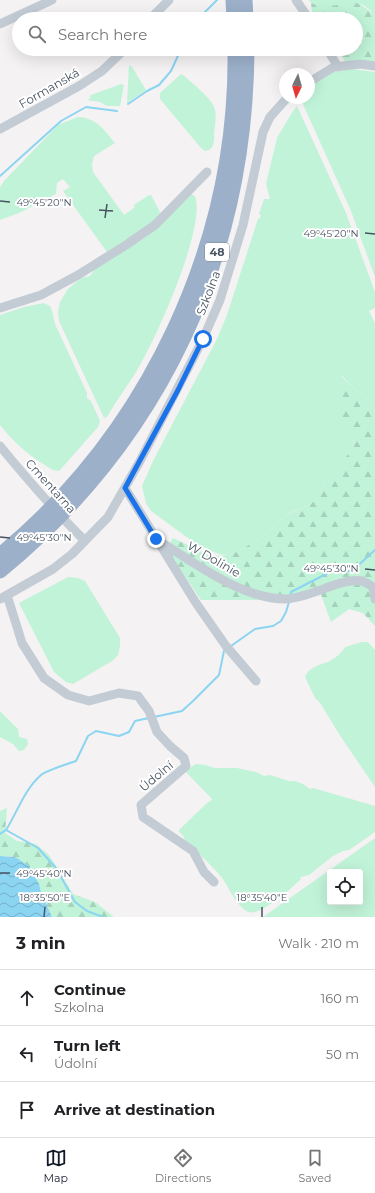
<!DOCTYPE html>
<html lang="en">
<head>
<meta charset="utf-8">
<style>
  :root { --surface:#fff; --page:#f2f2f2; --text:#202124; --muted:#757577; --line:#e0e0e0; --accent:#111827 }
  body { margin:0; font-family:Montserrat,sans-serif; background:var(--page); color:var(--text) }
  .controls { position:absolute; right:12px; bottom:12px; display:grid; overflow:hidden; border-radius:4px; box-shadow:0 4px 16px #0002 }
  .controls button { width:36px; height:36px; display:grid; place-items:center; padding:0; border:0; border-bottom:1px solid var(--line); background:var(--surface); color:var(--text); font:20px sans-serif }
  .compass { position:absolute; left:279px; top:68px; width:36px; height:36px; border-radius:50%; background:var(--surface); box-shadow:0 4px 16px #0002; rotate:185deg }
  .stop { position:absolute; width:12px; height:12px; margin:-9px; border:3px solid #1a73e8; border-radius:50%; background:#fff }
  .stop.end { background:#1a73e8; border-color:#fff; box-shadow:0 1px 4px #0008 }
  .list { margin:0; padding:0; list-style:none }
  h2 { display:flex; justify-content:space-between; align-items:center; height:52px; margin:0; padding:0 16px; font-size:17px }
  h2 small { font-size:13px; font-weight:400; color:var(--muted) }
  .list li { display:grid; grid-template-columns:26px 1fr auto; gap:12px; align-items:center; box-sizing:border-box; height:56px; padding:0 16px; border-top:1px solid var(--line) }
  .list b { display:block; font-size:15px; white-space:nowrap }
  .list p { margin:0; font-size:13px; white-space:nowrap; color:var(--muted) }
  .list em { font-size:13px; font-style:normal; color:var(--muted) }
  .icon { flex:none; width:22px; height:22px; fill:none; stroke:currentColor; stroke-width:2; stroke-linecap:round; stroke-linejoin:round }
  .map { position:relative; flex:none; width:375px; height:917px; overflow:hidden }
  .search { position:absolute; background:var(--surface); box-shadow:0 4px 16px #0002; left:12px; right:12px; top:12px; height:44px; display:flex; align-items:center; gap:10px; box-sizing:border-box; padding:0 14px; border-radius:22px; color:var(--muted); font-size:15px }
  .sheet { height:220px; background:var(--surface) }
  nav { display:flex; justify-content:space-around; align-items:center; box-sizing:border-box; height:56px; border-top:1px solid var(--line); background:var(--surface); font-size:11px; color:var(--muted) }
  nav a { display:grid; justify-items:center; gap:2px }
  nav .on { color:var(--accent) }
  .map>svg:first-child { display:block }
</style>
</head>
<body>
<div class="map">
<svg width="375" height="917" viewBox="0 0 375 917">
  <defs>
    <pattern id="forest-firs" width="22" height="20" patternUnits="userSpaceOnUse"><rect width="22" height="20" fill="#c0f3d8"/><path d="M5 1l3.5 6h-7zM16 11l3.5 6h-7z" fill="#a6d2bc"/></pattern>
    <pattern id="water-waves" width="16" height="10" patternUnits="userSpaceOnUse"><rect width="16" height="10" fill="#8bd4f2"/><path d="M0 5q4-4 8 0t8 0" fill="none" stroke="#74afc7"/></pattern>
  </defs>
  <rect width="100%" height="100%" fill="#f4f2f2"/>
  <!-- grass -->
  <path fill="#c0f3d8" fill-rule="evenodd" d="M309 0H375V15C371 11 365 5 360 4 345 0 321 16 309 0Z
    M129 65 132 67 146 90 127 103Z
    M352 69 375 72V277L351 211 302 102V98H309V86L333 72Z
    M181 74 183 75C191 82 211 98 214 107 217 114 215 125 214 133 214 139 215 146 209 150L205 151 201 148 160 99V93Z
    M121 84 124 85 120 106H107L100 102 87 100 92 98 89 97 91 95Z
    M297 106 346 213 375 292V308L369 311 375 323V405L358 392 341 375 337 392 338 403 354 444 353 448 324 484 317 498 313 502 309 505 291 512 284 517 266 535 237 552 228 555 219 554 199 546 151 511 146 503 142 486 153 461 217 339 227 315 258 219 260 218 261 215 259 214 264 199H270L266 184 277 138 293 111Z
    M78 117C97 118 104 130 115 143L94 156 92 164 93 172 124 215 135 207 134 205 149 195H151L160 212C157 224 119 244 107 252L63 191 70 187 63 179 57 183 56 194 21 212 0 220V187L4 181 58 125Z
    M190 194 195 196C206 227 158 334 140 365 130 383 117 399 107 417L104 418 59 321 58 312 60 302 68 289 81 278 90 276 96 267 143 239 155 229Z
    M44 303 50 306 52 311 55 324 62 339 87 393V398L91 401 100 421 98 427 59 471 53 470C30 456 17 446 0 425V315L24 307Z
    M68 577 78 578 85 581 120 638V646L118 655 112 661 73 684 66 682 54 672 19 603Z
    M362 642H368L375 650V787L339 734 321 704 315 698 305 677C309 667 319 665 328 662 334 659 342 653 345 647Z
    M0 711 18 729 19 737 27 739 28 744 24 750 19 751 13 744 0 737Z
    M196 764 205 765 215 768H237L256 772 264 776 270 775 289 781H295L303 784 310 789 313 788 375 806V832L349 850 343 851 333 856 309 875 301 877 300 880C292 888 260 916 249 912 240 910 230 891 226 884 219 872 208 863 199 854 195 851 190 848 187 844 184 839 184 835 179 832V830L207 803 212 800 211 798 185 771Z
    M375 838V917H263ZM330 872H360V902H330Z"/>
  <!-- forest -->
  <path fill="url(#forest-firs)" d="M353 2 360 4 375 15V63L361 61H345L337 49H356V19H317L312 12 311 3C328 10 336 4 353 2Z
    M340 375 358 392 375 405V626L363 613 349 609 331 622 320 592 270 600H201L166 548 173 538 211 556 228 555 237 552 266 535 284 517 292 512 309 505 313 502 317 498 324 484 353 448 354 443C347 428 337 410 337 393 337 387 340 381 340 375Z
    M7 808 5 833 17 841 36 844 49 855 63 877 73 894 95 902 114 917H52L41 892 39 884 12 856H0V811Z"/>
  <!-- water -->
  <path fill="url(#water-waves)" d="M0 856 15 857 29 866 39 884 41 892 52 917H0Z"/>
  <g fill="none" stroke-linecap="round" stroke-linejoin="round">
    <!-- stream -->
    <path stroke="#8bd4f2" stroke-width="2" d="M198 19 217 0
      M128 104 147 91 159 85 171 71 181 49
      M0 176 61 121 86 107 117 111
      M290 596 291 592 330 572 352 571 375 550
      M231 646 255 629 273 626 281 621 286 612 289 602
      M154 717 182 711 193 701 219 675 224 651 226 650
      M6 830C18 811 24 790 41 775 47 770 68 764 76 761L88 736 96 731 119 736 129 732 135 721 149 718
      M0 834 6 830 38 848 56 868 75 902 87 911 103 917"/>
    <!-- minor -->
    <path stroke="#c3cbd4" stroke-width="9" d="M296 0 309 19
      M150 19 169 0
      M0 24 52 0
      M327 49 338 67
      M309 82 334 67 360 64 375 66
      M0 129 79 86 102 71 125 49
      M0 308 41 295 78 275 126 245 155 225 207 172
      M0 446C27 479 55 511 85 541
      M125 488 196 603 226 646 256 681
      M156 539C192 561 241 599 285 599 308 599 342 577 362 581 365 582 370 585 373 587L375 599
      M7 595 22 643 44 678 68 695 89 701 119 693 138 696 149 711 157 732 170 746 184 758 186 766 141 805 143 817 193 851 204 872 214 882
      M0 599 53 569 72 554 108 517 140 461 203 339 220 300 243 225 263 132 270 117 287 98"/>
    <!-- trunk -->
    <path stroke="#9cb0ca" stroke-width="15" d="M233 0 234 19
      M245 0 246 19
      M0 555C149 432 238 243 235 49
      M0 571C161 439 246 256 247 49"/>
  </g>
  <g fill="none" stroke-linecap="round" stroke-linejoin="round">
    <!-- route -->
    <path stroke="#1a73e8" stroke-width="5" d="M156 539 125 488 178 390 203 339"/>
  </g>
  <!-- ticks -->
  <path fill="none" stroke="#485361" stroke-width="1.5" d="M0 201 10 202M99 210 113 211M105 218 107 204M365 233 375 234M0 537 10 538M365 569 375 570M0 873H10M44 917 45 907M262 917V907"/>
  <g text-anchor="middle" dominant-baseline="central" stroke-width="4" stroke-linejoin="round" paint-order="stroke">
    <!-- shield labels -->
    <rect fill="#fff" stroke="#7f8790" stroke-width="1" x="205" y="243" width="24" height="18" rx="3"/>
    <g font-size="11" font-weight="bold" fill="#485361">
      <text x="217" y="252">48</text>
    </g>
    <!-- street labels -->
    <g font-size="12" fill="#485361" stroke="#fff">
      <text transform="translate(49 88) rotate(-30)">Formanská</text>
      <text transform="translate(208 293) rotate(-69)">Szkolna</text>
      <text transform="translate(51 486) rotate(48)">Cmentarna</text>
      <text transform="translate(214 559) rotate(30)">W Dolinie</text>
      <text transform="translate(156 776) rotate(-40)">Údolní</text>
    </g>
  </g>
  <g font-size="10" text-anchor="middle" fill="#485361" stroke="#fff" stroke-width="4" stroke-linejoin="round" paint-order="stroke">
    <text x="44" y="206">49°45'20"N</text>
    <text x="331" y="237">49°45'20"N</text>
    <text x="44" y="541">49°45'30"N</text>
    <text x="331" y="572">49°45'30"N</text>
    <text x="44" y="877">49°45'40"N</text>
    <text x="45" y="901">18°35'50"E</text>
    <text x="262" y="901">18°35'40"E</text>
  </g>
</svg>
<div class="controls">
<button><svg class="icon" aria-label="locate" viewBox="0 0 24 24"><circle cx="12" cy="12" r="6"/><path d="M12 2v4M12 18v4M2 12h4M18 12h4"/></svg></button>
</div>
<svg class="compass" viewBox="-18 -18 36 36"><path d="M0-13l5 13h-10z" fill="#e53935"/><path d="M0 13l5-13h-10z" fill="#757577"/></svg>
<div class="stop" style="left:203px;top:339px"></div>
<div class="stop end" style="left:156px;top:539px"></div>
<div class="search"><svg class="icon" aria-label="search" viewBox="0 0 24 24"><circle cx="10" cy="10" r="6"/><path d="M15 15l6 6"/></svg>Search here</div>
</div>
<section class="sheet">
<h2>3 min<small>Walk · 210 m</small></h2>
<ul class="list">
<li><svg class="icon" aria-label="ahead" viewBox="0 0 24 24"><path d="M12 20V5M6 11l6-6 6 6"/></svg><div><b>Continue</b><p>Szkolna</p></div><em>160 m</em></li>
<li><svg class="icon" aria-label="left" viewBox="0 0 24 24"><path d="M17 20v-9H6M10 6l-5 5 5 5"/></svg><div><b>Turn left</b><p>Údolní</p></div><em>50 m</em></li>
<li><svg class="icon" aria-label="arrive" viewBox="0 0 24 24"><path d="M6 21V4h12l-3 4 3 4H6"/></svg><div><b>Arrive at destination</b></div></li>
</ul>
</section>
<nav>
<a class="on"><svg class="icon" aria-label="map" viewBox="0 0 24 24"><path d="M3 6l6-2 6 2 6-2v14l-6 2-6-2-6 2zM9 4v14M15 6v14"/></svg>Map</a>
<a><svg class="icon" aria-label="directions" viewBox="0 0 24 24"><path d="M12 3l9 9-9 9-9-9zM9 14v-3h6M13 9l2 2-2 2"/></svg>Directions</a>
<a><svg class="icon" aria-label="saved" viewBox="0 0 24 24"><path d="M7 4h10v16l-5-4-5 4z"/></svg>Saved</a>
</nav>
</body>
</html>
